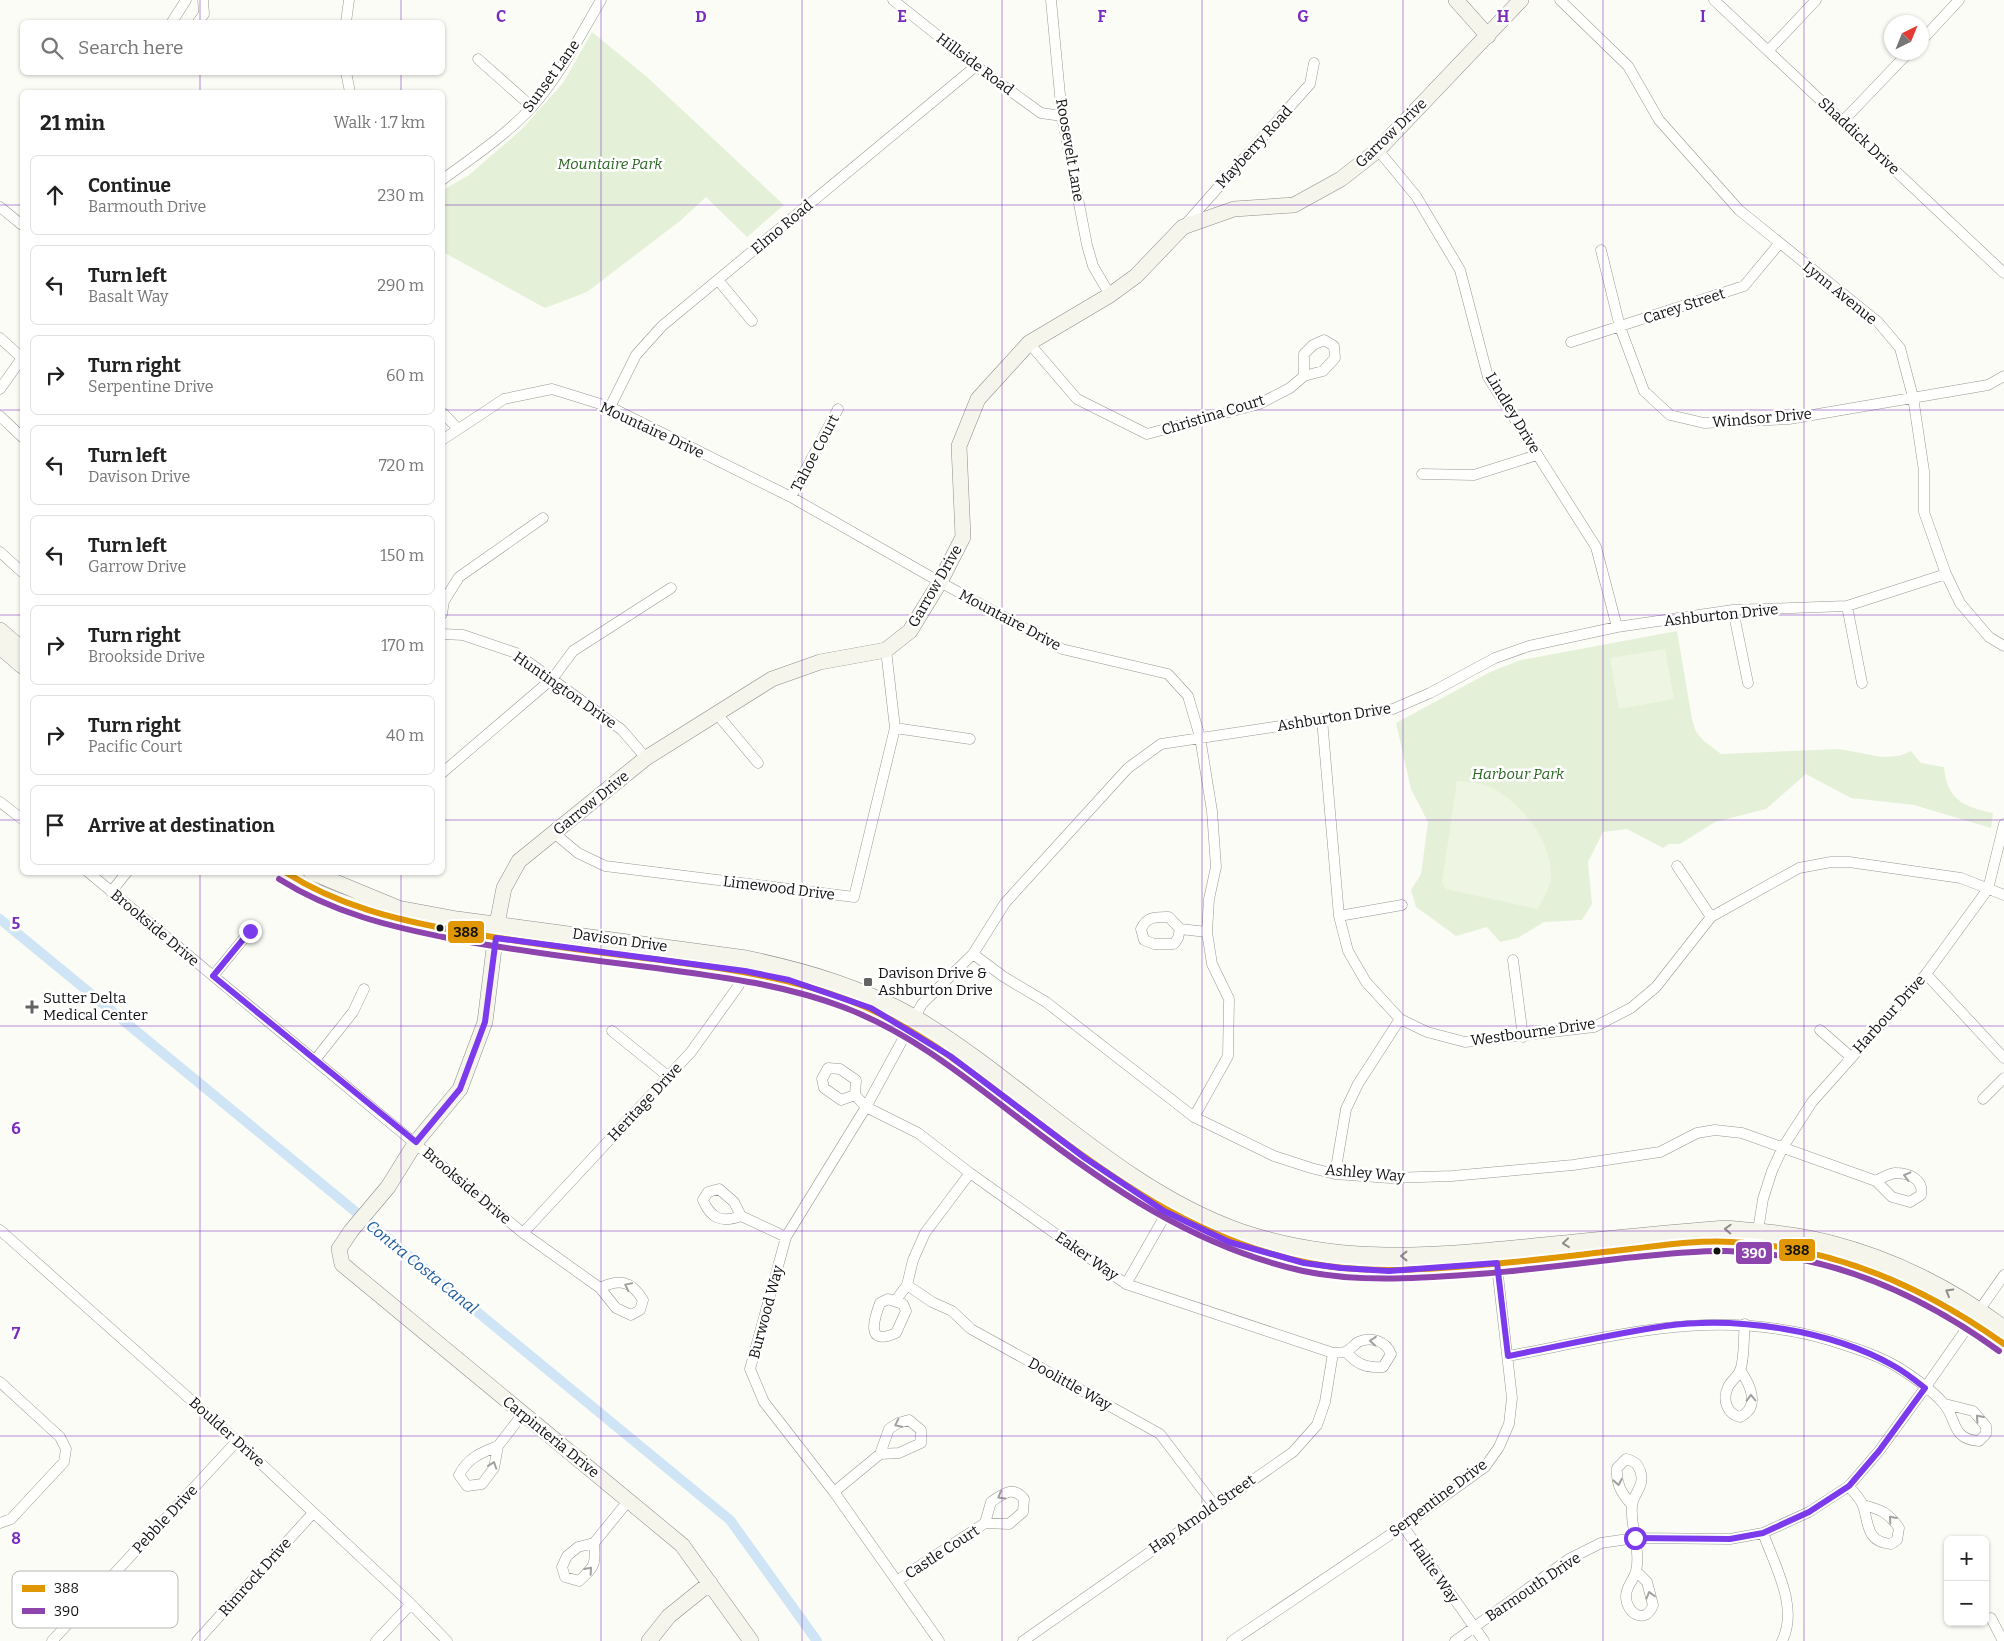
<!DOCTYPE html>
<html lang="en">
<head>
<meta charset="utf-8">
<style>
  :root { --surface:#fff; --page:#f6f6f6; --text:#222; --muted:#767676; --line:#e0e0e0 }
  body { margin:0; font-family:Bitter,serif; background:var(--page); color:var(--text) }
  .controls { position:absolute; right:15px; bottom:15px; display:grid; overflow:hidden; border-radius:8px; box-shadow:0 1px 4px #0004 }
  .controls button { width:45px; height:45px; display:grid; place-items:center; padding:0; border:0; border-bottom:1px solid var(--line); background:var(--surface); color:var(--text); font:25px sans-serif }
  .compass { position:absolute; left:1884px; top:15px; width:45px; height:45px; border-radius:50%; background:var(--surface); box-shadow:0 1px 4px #0004; rotate:43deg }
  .stop { position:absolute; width:15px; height:15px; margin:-11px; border:4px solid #7c3aed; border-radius:50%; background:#fff }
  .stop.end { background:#7c3aed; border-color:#fff; box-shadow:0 1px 5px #0008 }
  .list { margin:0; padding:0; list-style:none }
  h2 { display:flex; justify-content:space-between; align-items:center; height:65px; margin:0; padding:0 20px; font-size:21px }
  h2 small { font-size:16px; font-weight:400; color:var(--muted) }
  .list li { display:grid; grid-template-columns:32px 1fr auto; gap:15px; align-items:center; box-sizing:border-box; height:80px; margin:0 10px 10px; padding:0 10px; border:1px solid var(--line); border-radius:8px }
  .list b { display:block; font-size:19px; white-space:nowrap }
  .list p { margin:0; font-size:16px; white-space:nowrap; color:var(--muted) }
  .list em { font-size:16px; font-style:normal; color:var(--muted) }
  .icon { flex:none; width:28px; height:28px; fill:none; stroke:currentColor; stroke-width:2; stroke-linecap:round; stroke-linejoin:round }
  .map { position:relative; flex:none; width:2004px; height:1641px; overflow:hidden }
  .search { position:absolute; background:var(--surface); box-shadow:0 1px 4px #0004; left:20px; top:20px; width:425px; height:55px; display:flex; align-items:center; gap:12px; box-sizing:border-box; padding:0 18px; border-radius:8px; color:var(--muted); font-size:19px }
  .panel { position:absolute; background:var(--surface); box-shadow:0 1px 4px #0004; left:20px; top:90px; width:425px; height:785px; border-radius:8px }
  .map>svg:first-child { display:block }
</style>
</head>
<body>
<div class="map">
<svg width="2004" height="1641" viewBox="0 0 2004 1641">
  <rect width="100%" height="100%" fill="#fcfcf7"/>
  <!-- green -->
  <path fill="#e4f1d8" d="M592 32 647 77 784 205 747 237 706 197 680 221 587 292 545 308 443 252V190L469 175 521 130 563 83Z
    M1677 631 1692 719 1696 732 1704 741 1721 754 1839 749 1882 757 1899 756 1911 751 1921 763 1944 767C1947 799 1963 807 1993 813L1991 828 1914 805 1851 798 1806 774 1766 809 1715 822 1680 844H1669L1663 848 1627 829 1603 832 1588 862 1592 904 1582 920 1544 922 1518 938 1500 942 1487 927 1456 936 1416 907 1411 890 1421 874 1428 822 1411 789 1396 723 1490 672 1521 660Z"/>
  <!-- pitch -->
  <path fill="#eef5e2" d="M1665 649 1674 699 1619 709 1610 658Z
    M1457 781C1466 782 1476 782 1484 785 1517 796 1553 841 1551 877 1551 886 1542 900 1538 909L1446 889 1442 883Z"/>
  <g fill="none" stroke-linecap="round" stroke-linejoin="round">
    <!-- canal -->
    <path stroke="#cfe4f5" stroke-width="10" d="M0 919 730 1520 817 1641"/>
    <defs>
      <path id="street" d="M893 0 976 66 1041 113 1062 116
        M1051 0 1062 116 1087 245 1093 266 1110 295
        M1560 0 1628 66 1659 120 1739 210 1878 322 1900 348 1913 397 1924 471V512L1946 574 1960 603 1989 637 2004 646
        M1714 0 2004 273
        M172 22 186 0
        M198 22 204 14 203 0
        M346 22 349 0
        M1922 40 1959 0
        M1769 50 1816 0
        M478 59 532 107
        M346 72 350 92
        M1843 121 1909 52
        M1378 150 1416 196 1460 270 1488 377 1596 547 1617 627
        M442 180C473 157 506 135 532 107 560 75 580 36 601 0
        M0 207 22 225
        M1184 226 1310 84 1314 63
        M1601 250 1620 327 1644 391 1670 415 1704 423 1789 419 1988 385 2004 376
        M718 280 752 321
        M0 338 22 358
        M1571 342 1744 286 1779 244
        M1029 343 1077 399 1147 434 1259 404 1290 388 1304 376 1323 371 1335 358 1334 346 1324 340 1313 345 1304 354V376
        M0 389 22 358
        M610 407 636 355 662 326 976 66
        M442 412 457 428
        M0 416 22 437
        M442 440 504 399 552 389 610 407 791 497 940 582 1062 649 1168 674 1188 696 1200 737 1212 811 1216 867 1209 899 1207 932 1212 964 1229 999 1228 1056 1194 1117
        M1422 474 1474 475 1537 455
        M791 497 838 409
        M0 552 22 572
        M1847 606 1862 683
        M1733 610 1748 683
        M442 614 444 601 459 577 543 518
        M442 634 463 635 516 653 622 730 646 758
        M717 714 758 763
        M1322 719 1339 916 1348 951 1366 982 1400 1019 1427 1032 1465 1042 1594 1027 1631 1008 1656 987 1711 917 1799 868 1831 862H1849L1961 878 2004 895
        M895 728 970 739
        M442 773 553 678 573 651 671 588
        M0 802 22 819
        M554 833 578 853 605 866 854 897 895 728 886 650
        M1677 866 1711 917
        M88 872 523 1233 600 1288 616 1308 631 1315 640 1310 643 1300C631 1280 619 1279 600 1288
        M111 892 127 872
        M1339 916 1402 905
        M1169 917 1180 929 1178 938 1174 944H1154L1144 940 1141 929C1147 916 1156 917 1169 917Z
        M1180 929 1207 932
        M973 954 1004 977 1046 1002 1194 1117 1274 1156 1311 1168 1335 1174 1390 1178 1452 1176 1573 1165 1660 1152 1697 1133 1715 1130 1742 1133 1876 1181 1892 1197 1910 1202 1921 1195C1924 1179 1909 1173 1895 1173 1889 1174 1881 1178 1876 1181
        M1513 960 1523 1037
        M1926 974 2004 1058
        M213 976 250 931
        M1820 1030 1851 1057
        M612 1031 669 1077
        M315 1060 353 1012 364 989
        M855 1095 841 1100 824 1088 822 1079 828 1068 840 1069 856 1080 855 1095 866 1107 918 1133 970 1173 1126 1284 1333 1353C1337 1352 1342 1353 1345 1352 1350 1350 1354 1345 1358 1342 1371 1336 1386 1341 1391 1354L1383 1367C1365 1368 1357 1364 1346 1352
        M1983 1099 2004 1078
        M1335 1174 1346 1109 1358 1084 1400 1019
        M741 1216C722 1223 711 1219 703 1200L708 1192 719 1189 734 1202 741 1216 786 1237
        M0 1230 237 1441 411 1604 447 1641
        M523 1233 691 1052 739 985 746 967
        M1757 1237 1763 1199 1772 1171 1783 1147 1812 1102 1926 974 1988 889 2004 824
        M1126 1284 1162 1221 1169 1204
        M907 1285 932 1302 952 1311 971 1329 1160 1434 1214 1505
        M888 1299 903 1304 906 1311 896 1333C865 1347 874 1319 880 1303Z
        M896 1300 907 1285 913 1260 925 1233 970 1173
        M1508 1356C1621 1335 1715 1307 1829 1340 1851 1347 1875 1354 1896 1366 1912 1376 1931 1389 1943 1403 1958 1419 1950 1439 1979 1441L1986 1434V1426L1973 1411 1945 1404
        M1740 1370C1750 1384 1761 1407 1740 1417 1727 1414 1722 1400 1728 1387 1731 1381 1737 1377 1740 1371 1745 1358 1743 1338 1745 1324
        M0 1382 60 1437 66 1449 64 1462 11 1519 0 1523
        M498 1446C480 1453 468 1458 459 1475L467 1486 482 1484 494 1468 498 1446 522 1415
        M1849 1486C1853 1492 1861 1499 1863 1506 1869 1522 1865 1542 1891 1544L1897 1540 1899 1528C1889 1513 1880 1509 1863 1505
        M834 1492 880 1454 889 1429 898 1423 909 1420 921 1430V1443L899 1453 880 1454
        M1632 1505C1621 1493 1616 1484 1617 1468L1626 1459C1635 1461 1639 1465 1641 1474 1644 1487 1633 1494 1632 1506 1630 1525 1641 1552 1636 1571 1634 1580 1626 1586 1626 1596 1626 1614 1646 1625 1653 1605L1647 1582 1636 1571
        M1403 1526 1484 1641
        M1763 1533C1775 1566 1799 1608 1782 1641
        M594 1543C596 1565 595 1566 579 1581L565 1577 562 1567 567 1556 578 1547 594 1543 629 1500
        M898 1580 985 1523 1009 1524 1023 1512 1024 1499C1013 1485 1003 1494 991 1502L985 1523
        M1991 1618 2003 1641
        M52 1641 237 1441
        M197 1641 313 1513
        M376 1641 411 1604
        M939 1641 834 1492 764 1402 750 1369 786 1237 866 1107 922 1004 973 954 1005 903 1128 768 1161 744 1393 709 1430 693 1495 658 1529 646 1617 627 1733 610 1847 606 1946 574
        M1023 1641 1293 1452 1317 1425 1325 1402 1333 1353
        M1232 1641 1403 1526 1485 1467 1499 1447 1509 1424 1512 1398 1496 1258
        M1455 1641 1569 1559 1601 1543 1635 1538 1730 1539 1763 1533 1809 1512 1849 1486 1879 1451 1925 1388 2004 1275"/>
      <path id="secondary" d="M1456 0 1488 36
        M0 630 22 649
        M0 647 22 666
        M284 872C297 880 310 889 324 895 364 912 406 921 448 929 521 943 595 951 668 961 736 970 801 979 865 1006 913 1026 956 1060 997 1091 1094 1165 1185 1241 1309 1263 1361 1273 1412 1269 1465 1266 1520 1262 1575 1255 1630 1249 1664 1245 1698 1241 1732 1242 1750 1243 1769 1247 1787 1249 1873 1263 1935 1292 2004 1344
        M311 872 398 908 457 919 746 958C806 971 863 987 916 1018 1025 1083 1118 1188 1240 1231 1339 1265 1432 1256 1534 1246 1598 1240 1661 1233 1725 1228 1760 1231 1797 1234 1831 1243 1893 1259 1954 1289 2004 1328
        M649 1641 669 1616 710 1583
        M751 1641 682 1545 342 1264 339 1249 351 1231 388 1187 416 1142 460 1089 485 1022 497 924 504 888 519 861 646 758 772 679 820 662 886 650 910 631 940 582 963 537 959 446 978 399 1029 343 1110 295 1136 276 1183 227 1234 209 1294 205 1341 179 1378 150 1521 0"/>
    </defs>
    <!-- street casing -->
    <use href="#street" stroke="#979795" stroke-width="11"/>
    <!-- secondary casing -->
    <use href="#secondary" stroke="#8d8d8b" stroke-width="16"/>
    <!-- street -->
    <use href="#street" stroke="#fffffe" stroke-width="10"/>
    <!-- secondary -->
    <use href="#secondary" stroke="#f5f5ec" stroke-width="15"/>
    <defs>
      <path id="bus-1" d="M285 872C338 906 397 920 458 931 528 944 598 952 668 961 729 969 791 978 848 1000 912 1024 965 1067 1019 1108 1107 1176 1197 1241 1309 1263 1369 1275 1433 1269 1493 1264 1539 1260 1585 1254 1631 1249 1664 1245 1698 1240 1732 1242 1833 1247 1923 1286 2004 1344"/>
      <path id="bus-2" d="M279 879C333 913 391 927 453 939 522 952 593 960 663 969 723 977 785 985 843 1007 910 1032 965 1077 1021 1120 1108 1187 1195 1247 1303 1271 1360 1283 1421 1278 1478 1274 1527 1270 1576 1264 1625 1258 1659 1255 1692 1250 1726 1251 1827 1253 1919 1293 1999 1351"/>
    </defs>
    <!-- bus-1 casing -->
    <use href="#bus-1" stroke="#fff" stroke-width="10"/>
    <!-- bus-2 casing -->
    <use href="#bus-2" stroke="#fff" stroke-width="10"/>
    <!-- bus-1 -->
    <use href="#bus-1" stroke="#e09702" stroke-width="6"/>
    <!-- bus-2 -->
    <use href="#bus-2" stroke="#8e44ad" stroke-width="6"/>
  </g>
  <!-- one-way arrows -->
  <defs><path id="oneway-chevron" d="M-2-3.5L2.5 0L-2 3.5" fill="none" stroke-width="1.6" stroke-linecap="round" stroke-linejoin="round" transform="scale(1.25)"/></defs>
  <g stroke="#a0a09f">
    <use href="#oneway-chevron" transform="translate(1907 1176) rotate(-166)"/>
    <use href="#oneway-chevron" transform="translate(628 1286) rotate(-154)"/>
    <use href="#oneway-chevron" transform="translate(1373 1341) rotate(-176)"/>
    <use href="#oneway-chevron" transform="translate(1751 1398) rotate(-92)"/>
    <use href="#oneway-chevron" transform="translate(1979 1418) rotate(-132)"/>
    <use href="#oneway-chevron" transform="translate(898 1424) rotate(154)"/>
    <use href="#oneway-chevron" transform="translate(493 1465) rotate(-71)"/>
    <use href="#oneway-chevron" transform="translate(1618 1482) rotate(80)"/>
    <use href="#oneway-chevron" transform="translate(1001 1496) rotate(150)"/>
    <use href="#oneway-chevron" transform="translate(1892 1519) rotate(-132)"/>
    <use href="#oneway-chevron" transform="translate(589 1570) rotate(-48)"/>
    <use href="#oneway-chevron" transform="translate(1650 1595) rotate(-105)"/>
  </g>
  <g stroke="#8e8e89">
    <use href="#oneway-chevron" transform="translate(1728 1229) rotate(-178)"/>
    <use href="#oneway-chevron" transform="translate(1566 1243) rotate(174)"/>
    <use href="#oneway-chevron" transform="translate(1404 1256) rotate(-180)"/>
    <use href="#oneway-chevron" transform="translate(1949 1292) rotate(-150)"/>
  </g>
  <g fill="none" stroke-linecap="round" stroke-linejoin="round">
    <!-- route -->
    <path stroke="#7c3aed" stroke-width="6" d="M250 931 213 976 416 1142 460 1089 485 1022 496 938 745 971 789 980 871 1008 950 1056 1085 1158 1164 1211 1229 1242 1304 1263 1341 1268 1389 1271 1497 1263 1508 1356C1560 1346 1612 1334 1665 1326 1737 1316 1831 1330 1894 1366 1905 1372 1915 1380 1925 1388L1879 1451 1849 1486 1809 1512 1763 1533 1730 1539 1635 1538"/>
  </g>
  <!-- grid -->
  <path fill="none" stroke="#7b2cbf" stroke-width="1" stroke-opacity="0.55" d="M200 0V22M401 0V22M601 0V1641M802 0V1641M1002 0V1641M1202 0V1641M1403 0V1641M1603 0V1641M1804 0V1641M200 72V92M401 72V92M0 205H22M442 205H2004M0 410H22M442 410H2004M0 615H22M442 615H2004M0 820H22M442 820H2004M200 872V1641M401 872V1641M0 1026H2004M0 1231H2004M0 1436H2004"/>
  <!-- markers -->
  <g fill="#111" stroke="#fff" stroke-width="2">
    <circle cx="440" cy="928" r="4.5"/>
    <circle cx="1717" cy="1251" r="4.5"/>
  </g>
  <g fill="#636362" stroke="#fff" stroke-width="2">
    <rect x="863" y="977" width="10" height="10" rx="2.5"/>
    <path d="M29.5 999.5h5v5h5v5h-5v5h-5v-5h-5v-5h5z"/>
  </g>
  <g text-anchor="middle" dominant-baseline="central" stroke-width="5" stroke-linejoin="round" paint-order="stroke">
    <!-- street labels -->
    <g font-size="15" fill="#111" stroke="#fff">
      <text transform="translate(975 64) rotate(37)">Hillside Road</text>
      <text transform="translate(551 76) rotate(-54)">Sunset Lane</text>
      <text transform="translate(1391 133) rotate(-44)">Garrow Drive</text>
      <text transform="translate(1859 136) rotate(43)">Shaddick Drive</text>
      <text transform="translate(1254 147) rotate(-48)">Mayberry Road</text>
      <text transform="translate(1070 150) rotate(80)">Roosevelt Lane</text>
      <text transform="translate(782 227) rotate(-40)">Elmo Road</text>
      <text transform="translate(1840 293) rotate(39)">Lynn Avenue</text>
      <text transform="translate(1684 306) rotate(-18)">Carey Street</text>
      <text transform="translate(1513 413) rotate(59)">Lindley Drive</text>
      <text transform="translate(1213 415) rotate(-17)">Christina Court</text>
      <text transform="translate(1762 418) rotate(-5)">Windsor Drive</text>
      <text transform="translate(652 430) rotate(25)">Mountaire Drive</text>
      <text transform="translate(815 453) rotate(-62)">Tahoe Court</text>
      <text transform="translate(935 586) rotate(-60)">Garrow Drive</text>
      <text transform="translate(1721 615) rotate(-6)">Ashburton Drive</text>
      <text transform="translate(1010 620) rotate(28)">Mountaire Drive</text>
      <text transform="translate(565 690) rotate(35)">Huntington Drive</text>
      <text transform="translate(1334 717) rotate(-9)">Ashburton Drive</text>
      <text transform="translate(591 803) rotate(-39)">Garrow Drive</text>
      <text transform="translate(779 888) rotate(7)">Limewood Drive</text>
      <text transform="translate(155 928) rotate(40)">Brookside Drive</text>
      <text transform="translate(620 940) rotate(8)">Davison Drive</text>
      <text transform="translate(1889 1014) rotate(-48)">Harbour Drive</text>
      <text transform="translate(1533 1032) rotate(-8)">Westbourne Drive</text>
      <text transform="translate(645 1102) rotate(-47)">Heritage Drive</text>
      <text transform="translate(1365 1173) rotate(5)">Ashley Way</text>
      <text transform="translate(467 1186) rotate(40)">Brookside Drive</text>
      <text transform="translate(1087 1256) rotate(35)">Eaker Way</text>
      <text transform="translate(766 1312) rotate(-75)">Burwood Way</text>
      <text transform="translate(1070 1384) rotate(29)">Doolittle Way</text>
      <text transform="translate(227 1432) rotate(42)">Boulder Drive</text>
      <text transform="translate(551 1437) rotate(39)">Carpinteria Drive</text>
      <text transform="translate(1438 1498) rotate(-37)">Serpentine Drive</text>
      <text transform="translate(1202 1514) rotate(-35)">Hap Arnold Street</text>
      <text transform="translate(165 1519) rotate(-47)">Pebble Drive</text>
      <text transform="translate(942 1552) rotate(-33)">Castle Court</text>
      <text transform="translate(1434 1571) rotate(55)">Halite Way</text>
      <text transform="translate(255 1577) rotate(-48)">Rimrock Drive</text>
      <text transform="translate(1533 1587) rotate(-34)">Barmouth Drive</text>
    </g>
    <!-- park labels -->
    <g font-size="15" font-style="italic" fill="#2b6623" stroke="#fff">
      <text x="610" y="164">Mountaire Park</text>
      <text x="1518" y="774">Harbour Park</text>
    </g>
    <!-- poi labels -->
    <g font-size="15" fill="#111" stroke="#fff" text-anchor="start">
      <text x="878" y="973">Davison Drive &amp;<tspan x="878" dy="17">Ashburton Drive</tspan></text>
      <text x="43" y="998">Sutter Delta<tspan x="43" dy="17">Medical Center</tspan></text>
    </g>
    <!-- water labels -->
    <g font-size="16" font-style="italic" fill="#1e5b9e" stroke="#fff">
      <text transform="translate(422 1267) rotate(39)">Contra Costa Canal</text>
    </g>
  </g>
  <!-- legend -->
  <rect x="12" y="1571" width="166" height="57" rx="8" fill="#fff" stroke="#b8b8b8" stroke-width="1"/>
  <rect x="22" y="1585" width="23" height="7" fill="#e09702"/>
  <rect x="22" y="1608" width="23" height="6" fill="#8e44ad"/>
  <g font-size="14" fill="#111">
    <text x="54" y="1593">388</text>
    <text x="54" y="1616">390</text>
  </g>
  <g font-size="16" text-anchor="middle" font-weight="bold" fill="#7b2cbf" stroke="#fff" stroke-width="5" stroke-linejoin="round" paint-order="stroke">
    <text x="501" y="22">C</text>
    <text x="701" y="22">D</text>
    <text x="902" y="22">E</text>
    <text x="1102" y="22">F</text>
    <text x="1303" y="22">G</text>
    <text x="1503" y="22">H</text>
    <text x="1703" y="22">I</text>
    <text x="16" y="929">5</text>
    <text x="16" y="1134">6</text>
    <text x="16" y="1339">7</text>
    <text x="16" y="1544">8</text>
  </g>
  <g stroke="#fff" stroke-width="2">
    <rect x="447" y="920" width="38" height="24" rx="5" fill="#e09702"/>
    <rect x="1778" y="1238" width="38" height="24" rx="5" fill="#e09702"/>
    <rect x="1735" y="1241" width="38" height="24" rx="5" fill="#8e44ad"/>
  </g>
  <g font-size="14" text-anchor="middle" font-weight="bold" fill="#fff">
    <text x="1754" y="1258">390</text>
  </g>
  <g font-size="14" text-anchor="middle" font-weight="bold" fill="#111">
    <text x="466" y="937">388</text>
    <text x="1797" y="1255">388</text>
  </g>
</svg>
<div class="controls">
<button>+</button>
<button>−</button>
</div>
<svg class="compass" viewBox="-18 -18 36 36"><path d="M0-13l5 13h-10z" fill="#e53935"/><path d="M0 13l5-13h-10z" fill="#767676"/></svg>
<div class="stop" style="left:1635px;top:1538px"></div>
<div class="stop end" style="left:250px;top:931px"></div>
<div class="search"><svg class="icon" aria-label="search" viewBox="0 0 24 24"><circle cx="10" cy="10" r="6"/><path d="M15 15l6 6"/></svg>Search here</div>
<section class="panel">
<h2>21 min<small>Walk · 1.7 km</small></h2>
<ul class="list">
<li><svg class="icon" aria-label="ahead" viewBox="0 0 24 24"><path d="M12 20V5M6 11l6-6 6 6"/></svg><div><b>Continue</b><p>Barmouth Drive</p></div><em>230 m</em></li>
<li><svg class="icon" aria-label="left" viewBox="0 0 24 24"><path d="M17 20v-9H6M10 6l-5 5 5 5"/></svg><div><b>Turn left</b><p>Basalt Way</p></div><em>290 m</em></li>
<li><svg class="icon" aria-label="right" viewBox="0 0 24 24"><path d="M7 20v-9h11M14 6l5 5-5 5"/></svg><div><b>Turn right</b><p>Serpentine Drive</p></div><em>60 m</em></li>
<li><svg class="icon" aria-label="left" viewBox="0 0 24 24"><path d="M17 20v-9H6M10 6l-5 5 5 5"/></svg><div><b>Turn left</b><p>Davison Drive</p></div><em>720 m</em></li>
<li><svg class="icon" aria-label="left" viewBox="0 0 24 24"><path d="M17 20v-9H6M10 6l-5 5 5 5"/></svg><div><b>Turn left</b><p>Garrow Drive</p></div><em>150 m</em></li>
<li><svg class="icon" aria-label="right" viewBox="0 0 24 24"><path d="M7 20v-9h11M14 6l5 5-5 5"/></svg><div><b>Turn right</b><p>Brookside Drive</p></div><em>170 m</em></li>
<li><svg class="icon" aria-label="right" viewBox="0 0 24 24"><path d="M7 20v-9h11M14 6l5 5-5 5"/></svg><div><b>Turn right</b><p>Pacific Court</p></div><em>40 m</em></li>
<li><svg class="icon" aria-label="arrive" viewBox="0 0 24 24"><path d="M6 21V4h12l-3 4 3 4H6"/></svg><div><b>Arrive at destination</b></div></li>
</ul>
</section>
</div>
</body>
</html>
